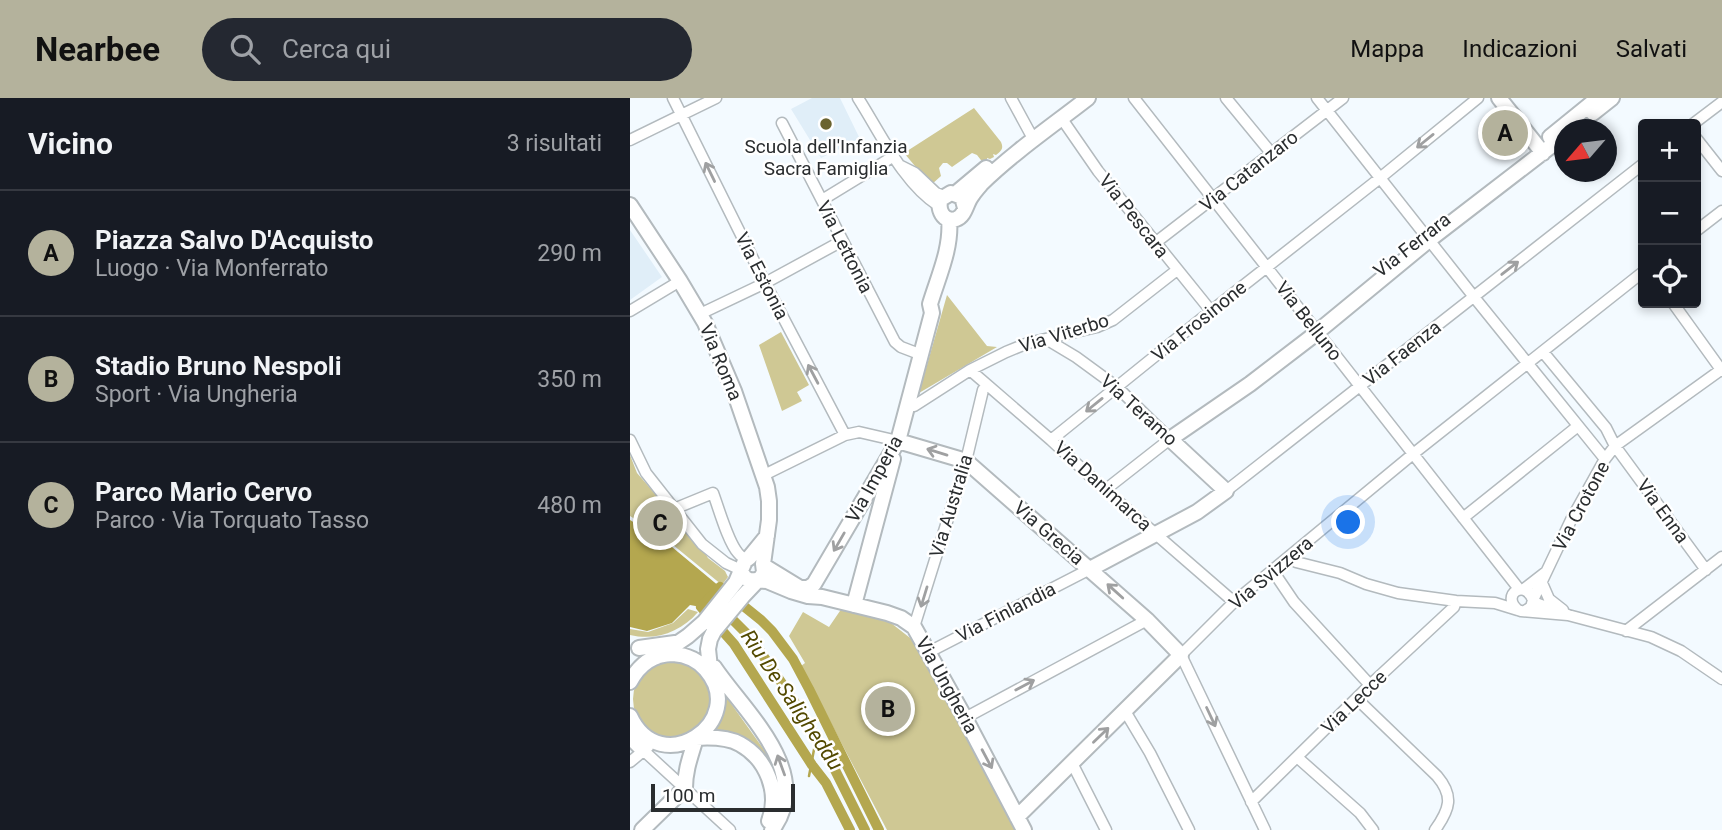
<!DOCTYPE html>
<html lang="it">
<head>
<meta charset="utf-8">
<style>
  :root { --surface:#171b24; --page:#242831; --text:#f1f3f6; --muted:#9ea1a6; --line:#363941; --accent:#b4b29c }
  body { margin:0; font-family:Roboto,sans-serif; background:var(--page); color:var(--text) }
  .controls { position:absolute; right:21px; top:21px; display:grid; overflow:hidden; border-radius:7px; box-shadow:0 4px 10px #0003 }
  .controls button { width:63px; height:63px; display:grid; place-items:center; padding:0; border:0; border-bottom:2px solid var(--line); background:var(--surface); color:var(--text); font:35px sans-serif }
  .compass { position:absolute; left:924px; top:21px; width:63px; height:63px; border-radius:50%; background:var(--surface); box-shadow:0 4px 10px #0003; rotate:242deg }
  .scale { position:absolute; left:21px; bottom:18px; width:144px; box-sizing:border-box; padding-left:7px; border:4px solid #2a2d2f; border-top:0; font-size:19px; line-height:24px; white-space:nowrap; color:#2a2d2f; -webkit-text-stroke:5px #fff; paint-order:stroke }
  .you { position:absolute; left:719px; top:425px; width:24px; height:24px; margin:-18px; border:5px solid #fff; border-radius:50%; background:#1a73e8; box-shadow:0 0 0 10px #1a73e833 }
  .badge { display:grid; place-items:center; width:46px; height:46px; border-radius:50%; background:var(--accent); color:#111; font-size:23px; font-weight:700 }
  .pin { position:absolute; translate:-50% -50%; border:4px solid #fff; box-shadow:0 2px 7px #0006 }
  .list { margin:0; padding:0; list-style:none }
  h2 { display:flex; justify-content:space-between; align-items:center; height:91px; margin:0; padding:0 28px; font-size:30px }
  h2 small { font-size:23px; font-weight:400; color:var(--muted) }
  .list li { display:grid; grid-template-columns:46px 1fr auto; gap:21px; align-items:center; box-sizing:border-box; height:126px; padding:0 28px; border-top:2px solid var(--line) }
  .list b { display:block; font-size:26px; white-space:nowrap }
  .list p { margin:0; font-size:23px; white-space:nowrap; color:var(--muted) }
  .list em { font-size:23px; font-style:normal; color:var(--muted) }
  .icon { flex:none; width:38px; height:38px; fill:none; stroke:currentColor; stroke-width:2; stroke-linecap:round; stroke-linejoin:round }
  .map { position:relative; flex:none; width:1092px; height:732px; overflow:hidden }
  header { display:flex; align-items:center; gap:42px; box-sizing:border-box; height:98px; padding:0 35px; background:var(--accent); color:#111 }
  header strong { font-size:33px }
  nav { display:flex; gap:38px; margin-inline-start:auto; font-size:24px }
  .search { width:490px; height:63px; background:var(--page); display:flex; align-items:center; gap:18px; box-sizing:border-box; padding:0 24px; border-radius:38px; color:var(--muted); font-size:26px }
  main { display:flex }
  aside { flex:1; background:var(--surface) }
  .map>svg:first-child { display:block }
</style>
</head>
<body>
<header>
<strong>Nearbee</strong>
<div class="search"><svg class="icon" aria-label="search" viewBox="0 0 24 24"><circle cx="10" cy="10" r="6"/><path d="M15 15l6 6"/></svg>Cerca qui</div>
<nav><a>Mappa</a><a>Indicazioni</a><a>Salvati</a></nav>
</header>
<main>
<aside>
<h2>Vicino<small>3 risultati</small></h2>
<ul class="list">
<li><span class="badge">A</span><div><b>Piazza Salvo D'Acquisto</b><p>Luogo · Via Monferrato</p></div><em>290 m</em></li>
<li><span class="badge">B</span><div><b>Stadio Bruno Nespoli</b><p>Sport · Via Ungheria</p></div><em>350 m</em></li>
<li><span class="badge">C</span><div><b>Parco Mario Cervo</b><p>Parco · Via Torquato Tasso</p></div><em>480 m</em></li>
</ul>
</aside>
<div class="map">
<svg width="1092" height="732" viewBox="0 0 1092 732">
  <rect width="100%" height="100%" fill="#f3faff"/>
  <!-- built -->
  <path fill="#e0eef8" d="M182 0H210L230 41 191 60 161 11Z
    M0 132 32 179 0 202Z"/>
  <!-- green -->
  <path fill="#cfc894" d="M344 10 371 44C374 51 371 53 366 57L363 56 364 59 360 61 357 60V63L354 66 347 57 342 55 322 69 317 65H313L309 70 311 78 301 87 274 55Z
    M317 197 357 248 367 249 289 295Z
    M151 234 179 287 167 294 172 303 152 313 129 247Z
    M0 357 7 375 72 450 78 460 95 473 98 479 92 487 37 442 0 418Z
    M212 510 261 525 284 543 386 732H257L171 568 175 565 159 538 173 514 199 529Z
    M58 511 68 514C51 534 26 543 0 537V531L18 534 43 525Z
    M3 601a39 39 0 1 1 78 0a39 39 0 1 1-78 0Z
    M92 593 137 656 142 664 138 666C119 636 110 640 77 636Z"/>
  <!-- water -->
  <path fill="#b4a74f" d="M0 422 36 444 90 489 71 509 60 507 42 525 17 533 0 529Z"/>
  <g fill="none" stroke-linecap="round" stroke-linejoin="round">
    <!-- stream -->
    <path stroke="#b4a74f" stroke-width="2.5" d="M179 678 186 641"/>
    <!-- canal -->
    <path stroke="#b4a74f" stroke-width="10" d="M94 513 121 540 164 603 203 668 235 732
      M220 732 196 685 182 667 104 546 71 509 90 489 131 522 142 533 163 561 179 591 249 732"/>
    <defs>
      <path id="street" d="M43 0 135 185 215 337
        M228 0C251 36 273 85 309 108
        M381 0 400 35
        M504 0 889 491
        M596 0 642 56
        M687 0 844 199 975 361
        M432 21 468 73 581 213
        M152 25 265 244 271 249 292 257
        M1063 26 1092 4
        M1066 40 1092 73
        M0 42 86 0
        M271 68 285 75 306 95 314 98
        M192 102 264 58
        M1066 133 1092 113
        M525 145 713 0
        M1043 205 1092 273
        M0 213 50 183
        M70 216 135 185 212 143
        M416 241 446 259 487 289 540 341 475 392
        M913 254 976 330 985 348 1076 472
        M340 272 421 342 475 392 604 504
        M279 306 284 308 340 272 376 254 398 245 467 229 483 222 547 172
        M0 342 16 375 72 446 96 465 111 472
        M421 342 581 213 750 80 848 0
        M134 377 215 337 229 334 268 343
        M596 393 1013 66
        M44 411 83 395C89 411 98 444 108 455 112 460 113 459 119 460
        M833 420 948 328
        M660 458 666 464 710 475 736 486 768 495 826 503 865 505 891 513 938 517
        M643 473 664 504 740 587
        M912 485 919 501 933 512
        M894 491 916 474
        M903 504 938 517 1021 539 1051 553 1092 581
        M888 512C870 497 895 480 903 502
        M895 513 901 509 903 502 941 422 975 361 985 348 1092 271
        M284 529 336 363 353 292 356 288
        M996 533 1092 459
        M299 554 460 471
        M727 601 807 678C824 698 820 711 805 732
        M495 613 520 655 559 732
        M335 620 517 522
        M13 652 100 732
        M668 660 730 715 743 732
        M0 664 18 649
        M442 665 476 732
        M621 704 740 587 824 509 826 503
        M635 732 551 557 604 504 783 356 1013 174"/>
      <path id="secondary" d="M869 0 913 55
        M963 15 982 0
        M920 39 968 0
        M325 96 356 70
        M0 107 50 183 75 225 104 293 137 389 139 403V422L133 466 134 474 132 478 113 498 84 533 80 541 78 551 81 579
        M335 110 332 99 321 95 311 101C307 111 313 125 326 121 335 118 336 106 341 99 344 94 348 90 351 86 384 54 422 28 458 0
        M268 343 336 363 517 522 551 557 387 719
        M134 468 170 490H178L184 486 268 343 302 215 300 206C308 179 322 150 319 121
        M460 471 567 414 596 393 540 341 620 286 680 240 799 142 934 38
        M111 472 114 479 119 482 137 483 161 493 178 498 192 499 257 515 271 520 284 529 335 620 394 732
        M224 507 263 361
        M9 550 45 545
        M29 558 58 538 74 524 106 484 115 463 119 460 137 438
        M84 569C114 614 185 674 142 732
        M0 584C9 567 23 556 43 556 56 557 68 562 76 572 120 623 30 684 0 618
        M0 639 13 652
        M66 640C81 639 97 639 110 646 137 661 150 695 139 723
        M12 732 55 690C55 672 61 657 66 640"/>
    </defs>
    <!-- street casing -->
    <use href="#street" stroke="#b3babe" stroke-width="13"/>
    <!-- secondary casing -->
    <use href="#secondary" stroke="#b3babe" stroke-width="18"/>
    <!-- street -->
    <use href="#street" stroke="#fff" stroke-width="10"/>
    <!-- secondary -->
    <use href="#secondary" stroke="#fff" stroke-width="14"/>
  </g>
  <!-- one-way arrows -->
  <defs><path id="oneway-shaft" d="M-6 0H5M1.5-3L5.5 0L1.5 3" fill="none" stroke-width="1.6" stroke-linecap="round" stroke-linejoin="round" transform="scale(1.75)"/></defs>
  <g stroke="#9fa0a1">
    <use href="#oneway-shaft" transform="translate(795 43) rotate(141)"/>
    <use href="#oneway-shaft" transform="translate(80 74) rotate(-116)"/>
    <use href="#oneway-shaft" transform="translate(880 170) rotate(-38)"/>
    <use href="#oneway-shaft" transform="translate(183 276) rotate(-118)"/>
    <use href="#oneway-shaft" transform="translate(464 307) rotate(141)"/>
    <use href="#oneway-shaft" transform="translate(307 354) rotate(-163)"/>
    <use href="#oneway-shaft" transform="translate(209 444) rotate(120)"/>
    <use href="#oneway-shaft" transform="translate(485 493) rotate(-138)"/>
    <use href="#oneway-shaft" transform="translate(294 499) rotate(107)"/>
    <use href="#oneway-shaft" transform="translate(395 587) rotate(-28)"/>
    <use href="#oneway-shaft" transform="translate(581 619) rotate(65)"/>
    <use href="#oneway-shaft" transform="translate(471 637) rotate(-44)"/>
    <use href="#oneway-shaft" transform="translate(357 661) rotate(62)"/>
    <use href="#oneway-shaft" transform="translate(151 667) rotate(-110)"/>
  </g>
  <!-- markers -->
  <circle fill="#6a632f" stroke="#fff" stroke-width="2.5" cx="196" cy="26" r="7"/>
  <g text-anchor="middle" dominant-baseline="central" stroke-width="5" stroke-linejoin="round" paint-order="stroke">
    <!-- poi labels -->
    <g font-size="19" fill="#2a2d2f" stroke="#fff">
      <text x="196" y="48">Scuola dell'Infanzia<tspan x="196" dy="22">Sacra Famiglia</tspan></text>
    </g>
    <!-- street labels -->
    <g font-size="19" fill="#2a2d2f" stroke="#fff">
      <text transform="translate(619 73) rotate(-38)">Via Catanzaro</text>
      <text transform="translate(504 118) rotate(52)">Via Pescara</text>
      <text transform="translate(782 147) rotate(-38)">Via Ferrara</text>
      <text transform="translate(215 149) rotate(63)">Via Lettonia</text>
      <text transform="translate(132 178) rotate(63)">Via Estonia</text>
      <text transform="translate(569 223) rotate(-39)">Via Frosinone</text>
      <text transform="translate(679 223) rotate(52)">Via Belluno</text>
      <text transform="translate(434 235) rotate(-17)">Via Viterbo</text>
      <text transform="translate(772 255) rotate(-38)">Via Faenza</text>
      <text transform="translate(91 264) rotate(67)">Via Roma</text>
      <text transform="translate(509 312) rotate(42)">Via Teramo</text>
      <text transform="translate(244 381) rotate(-61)">Via Imperia</text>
      <text transform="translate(473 388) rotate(42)">Via Danimarca</text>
      <text transform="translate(321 408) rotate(-73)">Via Australia</text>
      <text transform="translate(951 408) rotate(-62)">Via Crotone</text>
      <text transform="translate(1033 413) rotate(54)">Via Enna</text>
      <text transform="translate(419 435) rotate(41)">Via Grecia</text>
      <text transform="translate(641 475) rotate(-40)">Via Svizzera</text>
      <text transform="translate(376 514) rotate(-27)">Via Finlandia</text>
      <text transform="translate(317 587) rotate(61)">Via Ungheria</text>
      <text transform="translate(724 604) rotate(-44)">Via Lecce</text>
    </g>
    <!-- water labels -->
    <g font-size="21" font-style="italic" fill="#524900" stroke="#fff">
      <text transform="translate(162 602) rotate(56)">Riu De Saligheddu</text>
    </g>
  </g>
</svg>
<div class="controls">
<button>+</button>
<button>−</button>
<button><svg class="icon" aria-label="locate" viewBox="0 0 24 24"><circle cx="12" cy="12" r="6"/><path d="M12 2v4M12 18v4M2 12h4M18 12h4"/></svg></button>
</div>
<svg class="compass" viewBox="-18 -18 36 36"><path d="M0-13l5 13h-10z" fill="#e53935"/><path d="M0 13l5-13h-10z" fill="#9ea1a6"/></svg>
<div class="scale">100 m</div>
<div class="you"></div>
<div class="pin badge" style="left:875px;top:35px">A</div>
<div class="pin badge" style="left:258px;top:611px">B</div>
<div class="pin badge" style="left:30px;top:425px">C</div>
</div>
</main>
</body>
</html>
